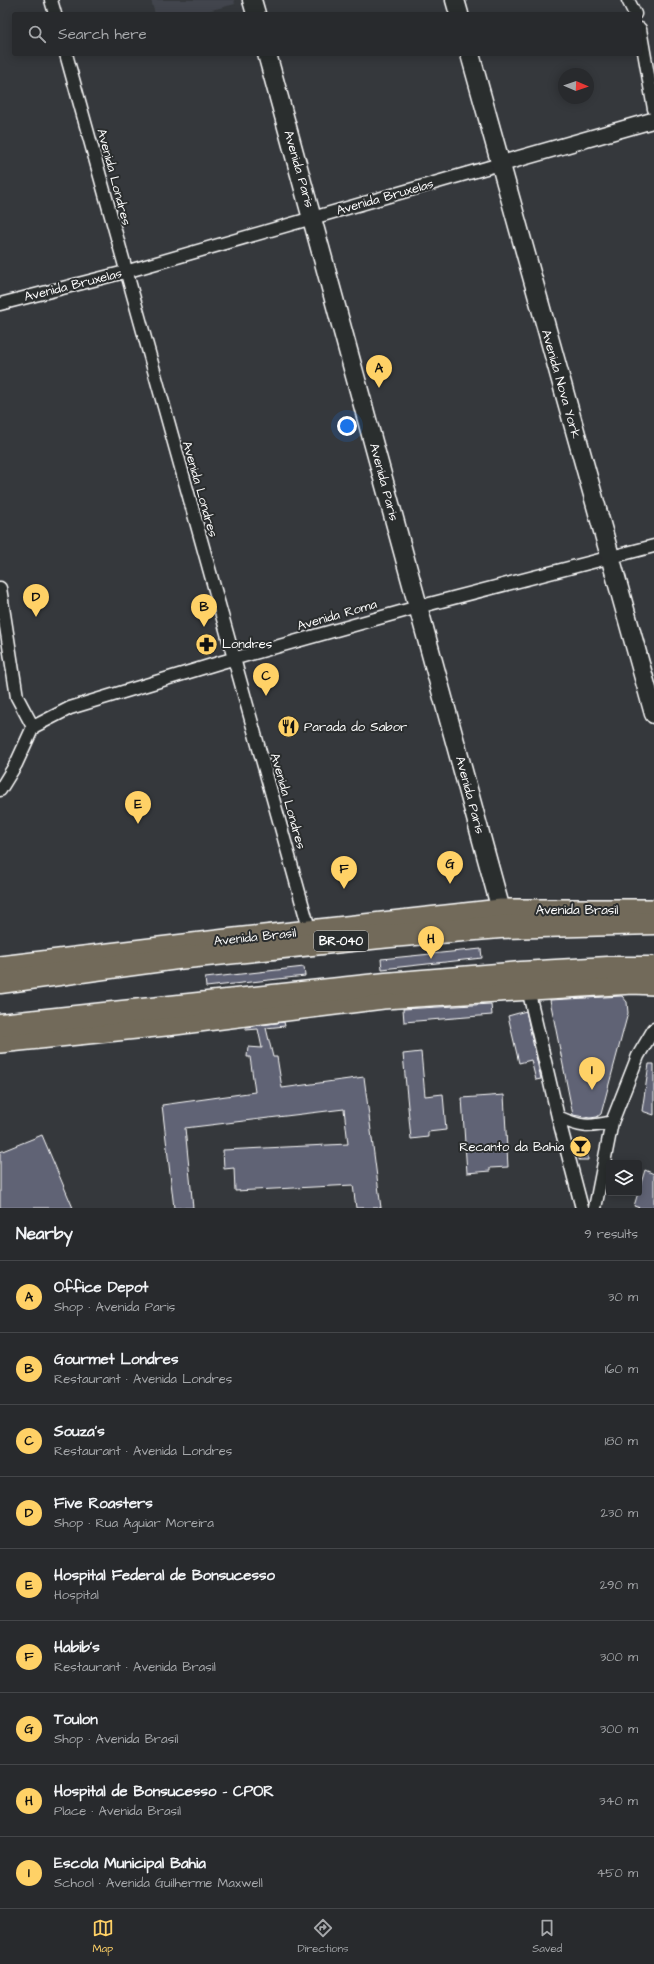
<!DOCTYPE html>
<html lang="en">
<head>
<meta charset="utf-8">
<style>
  :root { --surface:#282a2d; --page:#303235; --text:#f1f3f6; --muted:#a5a7aa; --line:#444649; --accent:#ffd166 }
  body { margin:0; font-family:"Architects Daughter",sans-serif; background:var(--page); color:var(--text) }
  .controls { position:absolute; right:12px; bottom:12px; display:grid; overflow:hidden; border-radius:4px; box-shadow:0 2px 10px #0003 }
  .controls button { width:36px; height:36px; display:grid; place-items:center; padding:0; border:0; border-bottom:1px solid var(--line); background:var(--surface); color:var(--text); font:20px sans-serif }
  .compass { position:absolute; left:558px; top:68px; width:36px; height:36px; border-radius:50%; background:var(--surface); box-shadow:0 2px 10px #0003; rotate:92deg }
  .you { position:absolute; left:347px; top:426px; width:14px; height:14px; margin:-10px; border:3px solid #fff; border-radius:50%; background:#1a73e8; box-shadow:0 0 0 6px #1a73e833 }
  .badge { display:grid; place-items:center; width:26px; height:26px; border-radius:50%; background:var(--accent); color:#111; font-size:13px; font-weight:700 }
  .pin { position:absolute; translate:-50% -33px; filter:drop-shadow(0 1px 2px #0008) }
  .pin::after { content:''; position:absolute; top:21px; width:14px; height:12px; background:inherit; clip-path:polygon(0 0,100% 0,50% 100%) }
  .list { margin:0; padding:0; list-style:none }
  h2 { display:flex; justify-content:space-between; align-items:center; height:52px; margin:0; padding:0 16px; font-size:17px }
  h2 small { font-size:13px; font-weight:400; color:var(--muted) }
  .list li { display:grid; grid-template-columns:26px 1fr auto; gap:12px; align-items:center; box-sizing:border-box; height:72px; padding:0 16px; border-top:1px solid var(--line) }
  .list b { display:block; font-size:15px; white-space:nowrap }
  .list p { margin:0; font-size:13px; white-space:nowrap; color:var(--muted) }
  .list em { font-size:13px; font-style:normal; color:var(--muted) }
  .icon { flex:none; width:22px; height:22px; fill:none; stroke:currentColor; stroke-width:2; stroke-linecap:round; stroke-linejoin:round }
  .map { position:relative; flex:none; width:654px; height:1208px; overflow:hidden }
  .search { position:absolute; background:var(--surface); box-shadow:0 2px 10px #0003; left:12px; right:12px; top:12px; height:44px; display:flex; align-items:center; gap:10px; box-sizing:border-box; padding:0 14px; border-radius:4px; color:var(--muted); font-size:15px }
  .sheet { height:700px; background:var(--surface) }
  nav { display:flex; justify-content:space-around; align-items:center; box-sizing:border-box; height:56px; border-top:1px solid var(--line); background:var(--surface); font-size:11px; color:var(--muted) }
  nav a { display:grid; justify-items:center; gap:2px }
  nav .on { color:var(--accent) }
  .map>svg:first-child { display:block }
</style>
</head>
<body>
<div class="map">
<svg width="654" height="1208" viewBox="0 0 654 1208">
  <rect width="100%" height="100%" fill="#35383c"/>
  <filter id="ink" filterUnits="userSpaceOnUse"><feTurbulence type="fractalNoise" baseFrequency=".025" numOctaves="2"/><feDisplacementMap in="SourceGraphic" scale="8" xChannelSelector="R" yChannelSelector="G"/><feConvolveMatrix kernelMatrix="1 2 1 2 8 2 1 2 1" color-interpolation-filters="sRGB"/></filter>
  <g filter="url(#ink)">
    <!-- built -->
    <path fill="#42454d" d="M151 0H234L235 4 196 14H155Z"/>
    <!-- building -->
    <path fill="#606375" stroke="#fff" d="M481 949 482 958 382 969 381 959Z
      M304 967 305 976 206 987 205 978Z
      M622 996 627 1002 628 1013 601 1114 597 1117 590 1118 573 1115 550 1000Z
      M491 1004 492 1015 404 1022 403 1009Z
      M526 1011 541 1079 536 1080 531 1060 519 1063 508 1016Z
      M284 1022 285 1026 266 1028 273 1057H277L282 1088 364 1077 381 1208H356L353 1185 235 1191 234 1168 224 1169 223 1150 348 1144 344 1109 185 1128 193 1208H174L162 1105 255 1092 250 1057H247L248 1047 262 1048 258 1029 246 1030V1027Z
      M421 1052 425 1096 443 1094 446 1130 428 1132V1137L411 1139 403 1054Z
      M649 1064H654V1115L642 1111Z
      M504 1095 508 1167 490 1168V1171L467 1173 462 1098Z
      M42 1135 73 1208H0V1152Z
      M573 1142H587L588 1160H579V1152H575Z
      M645 1170 654 1174V1208H640L634 1206Z"/>
    <g fill="none" stroke-linecap="round" stroke-linejoin="round">
      <defs>
        <path id="minor" d="M51 0 55 14
          M628 0 635 14
          M640 29 654 109
          M66 54 310 932
          M0 304 125 272 500 164
          M0 588 17 697 33 727
          M33 727 70 708 222 662 418 607 654 546
          M0 790 16 764 33 727
          M528 989 558 1117 582 1208
          M558 1117C580 1127 588 1128 612 1122
          M595 1208 612 1122 638 1056 654 1029"/>
        <path id="tertiary" d="M500 164 654 120"/>
        <path id="secondary" d="M252 0 256 14
          M455 0 459 14
          M267 54 501 910
          M470 54 654 714"/>
        <path id="trunk" d="M0 967 235 939 501 910H654
          M0 1042 175 1024 383 998 633 983 654 984"/>
        <path id="motorway" d="M0 982 177 958 390 936 500 927 654 923
          M0 1025 386 984 521 973 608 968H654"/>
      </defs>
      <!-- minor casing -->
      <use href="#minor" stroke="#fff" stroke-width="15"/>
      <!-- tertiary casing -->
      <use href="#tertiary" stroke="#fff" stroke-width="18"/>
      <!-- secondary casing -->
      <use href="#secondary" stroke="#fff" stroke-width="21"/>
      <!-- trunk casing -->
      <use href="#trunk" stroke="#fff" stroke-width="24"/>
      <!-- motorway casing -->
      <use href="#motorway" stroke="#fff" stroke-width="25"/>
      <!-- minor -->
      <use href="#minor" stroke="#2a2d2e" stroke-width="12"/>
      <!-- tertiary -->
      <use href="#tertiary" stroke="#2a2d2e" stroke-width="15"/>
      <!-- secondary -->
      <use href="#secondary" stroke="#2a2d2e" stroke-width="18"/>
      <!-- trunk -->
      <use href="#trunk" stroke="#726b5a" stroke-width="21"/>
      <!-- motorway -->
      <use href="#motorway" stroke="#726b5a" stroke-width="22"/>
    </g>
  </g>
  <!-- icons -->
  <defs>
    <symbol id="pharmacy-disc" viewBox="-11 -11 22 22"><circle r="9.5" fill="#ffd166" stroke="#2a2d2e"/><path d="M-2-6h4v4h4v4h-4v4h-4v-4h-4v-4h4Z" fill="#111"/></symbol>
    <symbol id="restaurant-disc" viewBox="-11 -11 22 22"><circle r="9.5" fill="#ffd166" stroke="#2a2d2e"/><path d="M-5-6h1v4h1v-4h1v4h1v-4h1v5L-1.5 .5V6h-2V.5L-5-1ZM5-6V6H3V1.5H1.5Q1.5-4 5-6Z" fill="#111"/></symbol>
    <symbol id="bar-disc" viewBox="-11 -11 22 22"><circle r="9.5" fill="#ffd166" stroke="#2a2d2e"/><path d="M-6-5H6L.8 .8V4.5H3.5V6h-7V4.5H-.8V.8Z" fill="#111"/></symbol>
  </defs>
  <g fill-rule="evenodd">
    <use href="#pharmacy-disc" x="194" y="632" width="25" height="25"/>
    <use href="#restaurant-disc" x="276" y="714" width="25" height="25"/>
    <use href="#bar-disc" x="568" y="1134" width="25" height="25"/>
  </g>
  <g text-anchor="middle" dominant-baseline="central" stroke-width="4" stroke-linejoin="round" paint-order="stroke">
    <!-- shield labels -->
    <rect fill="#2a2d2e" stroke="#bfc0c0" stroke-width="1" x="314" y="931" width="54" height="20" rx="3"/>
    <g font-size="12" font-weight="bold" fill="#fff">
      <text x="341" y="941">BR-040</text>
    </g>
    <!-- street labels -->
    <g font-size="13" fill="#fff" stroke="#2a2d2e">
      <text transform="translate(299 169) rotate(74)">Avenida Paris</text>
      <text transform="translate(114 177) rotate(75)">Avenida Londres</text>
      <text transform="translate(385 197) rotate(-16)">Avenida Bruxelas</text>
      <text transform="translate(73 285) rotate(-14)">Avenida Bruxelas</text>
      <text transform="translate(561 384) rotate(74)">Avenida Nova York</text>
      <text transform="translate(384 482) rotate(75)">Avenida Paris</text>
      <text transform="translate(200 489) rotate(74)">Avenida Londres</text>
      <text transform="translate(337 615) rotate(-16)">Avenida Roma</text>
      <text transform="translate(470 795) rotate(75)">Avenida Paris</text>
      <text transform="translate(288 801) rotate(74)">Avenida Londres</text>
      <text x="577" y="910">Avenida Brasil</text>
      <text transform="translate(255 937) rotate(-6)">Avenida Brasil</text>
    </g>
    <!-- poi labels -->
    <g font-size="13" fill="#fff" stroke="#2a2d2e" text-anchor="start">
      <text x="222" y="644">Londres</text>
      <text x="304" y="727">Parada do Sabor</text>
      <text x="564" y="1147" text-anchor="end">Recanto da Bahia</text>
    </g>
  </g>
</svg>
<div class="controls">
<button><svg class="icon" aria-label="layers" viewBox="0 0 24 24"><path d="M12 4l9 5-9 5-9-5zM3 14l9 5 9-5"/></svg></button>
</div>
<svg class="compass" viewBox="-18 -18 36 36"><path d="M0-13l5 13h-10z" fill="#e53935"/><path d="M0 13l5-13h-10z" fill="#a5a7aa"/></svg>
<div class="you"></div>
<div class="pin badge" style="left:379px;top:388px">A</div>
<div class="pin badge" style="left:204px;top:627px">B</div>
<div class="pin badge" style="left:266px;top:696px">C</div>
<div class="pin badge" style="left:36px;top:617px">D</div>
<div class="pin badge" style="left:138px;top:824px">E</div>
<div class="pin badge" style="left:344px;top:889px">F</div>
<div class="pin badge" style="left:450px;top:884px">G</div>
<div class="pin badge" style="left:431px;top:959px">H</div>
<div class="pin badge" style="left:592px;top:1090px">I</div>
<div class="search"><svg class="icon" aria-label="search" viewBox="0 0 24 24"><circle cx="10" cy="10" r="6"/><path d="M15 15l6 6"/></svg>Search here</div>
</div>
<section class="sheet">
<h2>Nearby<small>9 results</small></h2>
<ul class="list">
<li><span class="badge">A</span><div><b>Office Depot</b><p>Shop · Avenida Paris</p></div><em>30 m</em></li>
<li><span class="badge">B</span><div><b>Gourmet Londres</b><p>Restaurant · Avenida Londres</p></div><em>160 m</em></li>
<li><span class="badge">C</span><div><b>Souza's</b><p>Restaurant · Avenida Londres</p></div><em>180 m</em></li>
<li><span class="badge">D</span><div><b>Five Roasters</b><p>Shop · Rua Aguiar Moreira</p></div><em>230 m</em></li>
<li><span class="badge">E</span><div><b>Hospital Federal de Bonsucesso</b><p>Hospital</p></div><em>290 m</em></li>
<li><span class="badge">F</span><div><b>Habib's</b><p>Restaurant · Avenida Brasil</p></div><em>300 m</em></li>
<li><span class="badge">G</span><div><b>Toulon</b><p>Shop · Avenida Brasil</p></div><em>300 m</em></li>
<li><span class="badge">H</span><div><b>Hospital de Bonsucesso - CPOR</b><p>Place · Avenida Brasil</p></div><em>340 m</em></li>
<li><span class="badge">I</span><div><b>Escola Municipal Bahia</b><p>School · Avenida Guilherme Maxwell</p></div><em>450 m</em></li>
</ul>
</section>
<nav>
<a class="on"><svg class="icon" aria-label="map" viewBox="0 0 24 24"><path d="M3 6l6-2 6 2 6-2v14l-6 2-6-2-6 2zM9 4v14M15 6v14"/></svg>Map</a>
<a><svg class="icon" aria-label="directions" viewBox="0 0 24 24"><path d="M12 3l9 9-9 9-9-9zM9 14v-3h6M13 9l2 2-2 2"/></svg>Directions</a>
<a><svg class="icon" aria-label="saved" viewBox="0 0 24 24"><path d="M7 4h10v16l-5-4-5 4z"/></svg>Saved</a>
</nav>
</body>
</html>
